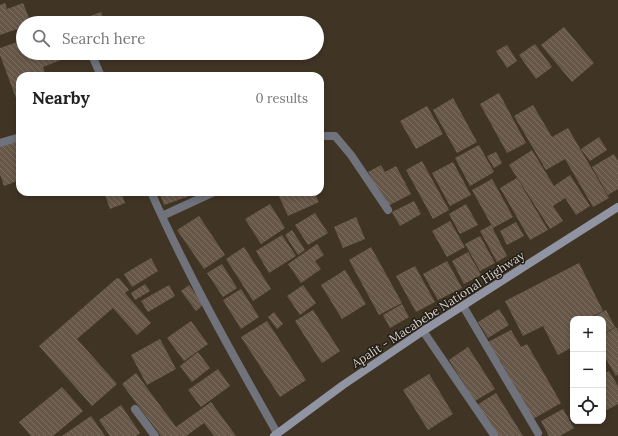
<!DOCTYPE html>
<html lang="en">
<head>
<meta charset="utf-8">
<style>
  :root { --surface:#fff; --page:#f2f2f2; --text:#222; --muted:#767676; --line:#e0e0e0 }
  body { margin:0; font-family:Lora,serif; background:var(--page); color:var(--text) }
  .controls { position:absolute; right:12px; bottom:12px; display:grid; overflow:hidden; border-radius:8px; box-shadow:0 2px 6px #0003 }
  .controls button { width:36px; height:36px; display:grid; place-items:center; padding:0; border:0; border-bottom:1px solid var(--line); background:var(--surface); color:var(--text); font:20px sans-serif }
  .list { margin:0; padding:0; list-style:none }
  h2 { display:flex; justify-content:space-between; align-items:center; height:52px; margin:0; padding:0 16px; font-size:17px }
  h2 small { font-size:13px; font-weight:400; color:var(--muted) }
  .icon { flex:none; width:22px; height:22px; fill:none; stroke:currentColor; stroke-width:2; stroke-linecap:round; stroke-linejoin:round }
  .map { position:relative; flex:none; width:618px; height:436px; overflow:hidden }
  .search { position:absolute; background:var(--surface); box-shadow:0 2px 6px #0003; left:16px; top:16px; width:308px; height:44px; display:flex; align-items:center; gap:10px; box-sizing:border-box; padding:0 14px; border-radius:22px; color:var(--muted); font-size:15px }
  .panel { position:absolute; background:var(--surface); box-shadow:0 2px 6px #0003; left:16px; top:72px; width:308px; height:124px; border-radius:12px }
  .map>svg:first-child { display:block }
</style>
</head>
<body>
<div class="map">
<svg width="618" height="436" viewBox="0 0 618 436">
  <defs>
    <pattern id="building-back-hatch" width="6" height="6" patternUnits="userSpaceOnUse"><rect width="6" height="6" fill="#665749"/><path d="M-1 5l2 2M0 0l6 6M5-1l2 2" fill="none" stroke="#7b6e62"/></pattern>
  </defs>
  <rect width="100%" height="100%" fill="#403525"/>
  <!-- building -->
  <path fill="url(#building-back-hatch)" d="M5 3 7 9 23 3 31 23H23V27L0 35V5Z
    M101 12 106 23H71Z
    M564 27 594 63 572 82 541 45Z
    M23 40V53H79L43 67 46 76H20V109L0 55V48Z
    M535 44 552 67 536 79 519 55Z
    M507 45 517 61 507 68 496 51Z
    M499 93 526 143 507 153 480 104Z
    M453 98 477 142 457 153 433 110Z
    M533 105 552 137 568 128 609 198 593 207 565 159 546 170 514 116Z
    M427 106 443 134 416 149 400 121Z
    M599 137 607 150 590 161 581 149Z
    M17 141 20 149V180L4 186 0 174V147Z
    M479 145 494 172 470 186 455 158Z
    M532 150 554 186 570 175 590 206 576 215 565 198 553 206 563 221 550 229 509 165Z
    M496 152 502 163 494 168 487 156Z
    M614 154 618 161V189L608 195 592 167Z
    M422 161 449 210 433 219 406 170Z
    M453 162 471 195 450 206 432 173Z
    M381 165 385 172 396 166 411 194 386 207 368 172Z
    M517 178 548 230 530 240 500 188Z
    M492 179 513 217 493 228 472 190Z
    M104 192H121L125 203 110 209Z
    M159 192H201L164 205Z
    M277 192H314L319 202 288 216Z
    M414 201 421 214 400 226 392 212Z
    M270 204 285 228 261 244 245 219Z
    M466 204 478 225 460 234 449 214Z
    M315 213 328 233 308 245 295 225Z
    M199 216 225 255 204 269 177 230Z
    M356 217 365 239 343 248 334 227Z
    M450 221 465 247 447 257 432 231Z
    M516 222 524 236 507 245 500 231Z
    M491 225 507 256 497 262 480 231Z
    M292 230 305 250 298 255 285 235Z
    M282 235 296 256 269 273 256 251Z
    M480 236 495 263 480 271 465 244Z
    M317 244 324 255 315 261 321 269 301 283 288 264Z
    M244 247 271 289 253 301 226 259Z
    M371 247 402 303 379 315 349 260Z
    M468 252 481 275 464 284 452 261Z
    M151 258 158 271 132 287 124 274Z
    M447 261 462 288 438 300 423 274Z
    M579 263 603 311 587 319H573V347L558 355 543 326 523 336 505 301Z
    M222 264 237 288 223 297 207 273Z
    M415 266 435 302 416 312 396 276Z
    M345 270 366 304 342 319 321 285Z
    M117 278 118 279 119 278 129 290 125 293 151 323 137 335 113 308 77 339 117 384 92 406 39 346Z
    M145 284 150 291 135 300 131 293Z
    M169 285 175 296 148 312 141 301Z
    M189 285 204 304 196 311 181 291Z
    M303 285 316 303 300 315 287 296Z
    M241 289 259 317 241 329 223 300Z
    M402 304 409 317 390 328 383 315Z
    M499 309 509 325 488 338 478 322Z
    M313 310 340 351 322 363 295 321Z
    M606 310 615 327 603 334V319H589Z
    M274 312 283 324 277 329 268 317Z
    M191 321 208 344 184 361 167 338Z
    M267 321 306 380 280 397 241 337Z
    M616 327 618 331V374L616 376 603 354V335Z
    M511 330 521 347 527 344 561 403 533 419 500 360 498 361 488 342Z
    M160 339 176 369 147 385 131 355Z
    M468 347 495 389 475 401 449 360Z
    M198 352 210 368 192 382 180 366Z
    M218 369 230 386 201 407 188 390Z
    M609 371 618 386V404L607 410 603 403V374Z
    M136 373 176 427 211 402 236 436H214L204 423 186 436H161L122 384Z
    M429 374 453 414 428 430 403 390Z
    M62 387 83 411 53 436H31L19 422Z
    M496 393 523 436H497L477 405Z
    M121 405 140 433 136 436H110L99 420Z
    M563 409 574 428 560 436H549L541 421Z
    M91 416 105 436H62Z"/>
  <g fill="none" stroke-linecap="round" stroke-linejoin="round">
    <!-- service -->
    <path stroke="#71737c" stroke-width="8" d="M423 331 494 435
      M135 409 155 436"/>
    <!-- minor -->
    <path stroke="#71737c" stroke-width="8" d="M91 53 101 76
      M320 136H335L351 155 388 210
      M0 143 17 138
      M151 192C187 274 233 355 277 433
      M162 216 214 192
      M463 306 538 433"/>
    <!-- secondary -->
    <path stroke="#9195a3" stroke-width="8" d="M274 436 343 385 423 331 618 207"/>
  </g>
  <g text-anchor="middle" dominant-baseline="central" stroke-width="3" stroke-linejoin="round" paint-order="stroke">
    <!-- street labels -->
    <g font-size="12" fill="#d9d2c9" stroke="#221d16">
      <text transform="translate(438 309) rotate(-33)">Apalit - Macabebe National Highway</text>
    </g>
  </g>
</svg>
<div class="controls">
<button>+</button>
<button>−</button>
<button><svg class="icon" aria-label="locate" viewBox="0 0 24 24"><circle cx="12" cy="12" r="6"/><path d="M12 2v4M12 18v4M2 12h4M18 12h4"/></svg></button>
</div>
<div class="search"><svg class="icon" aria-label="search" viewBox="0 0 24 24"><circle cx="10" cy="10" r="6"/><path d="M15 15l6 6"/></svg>Search here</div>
<section class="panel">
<h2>Nearby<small>0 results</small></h2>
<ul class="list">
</ul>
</section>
</div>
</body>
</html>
